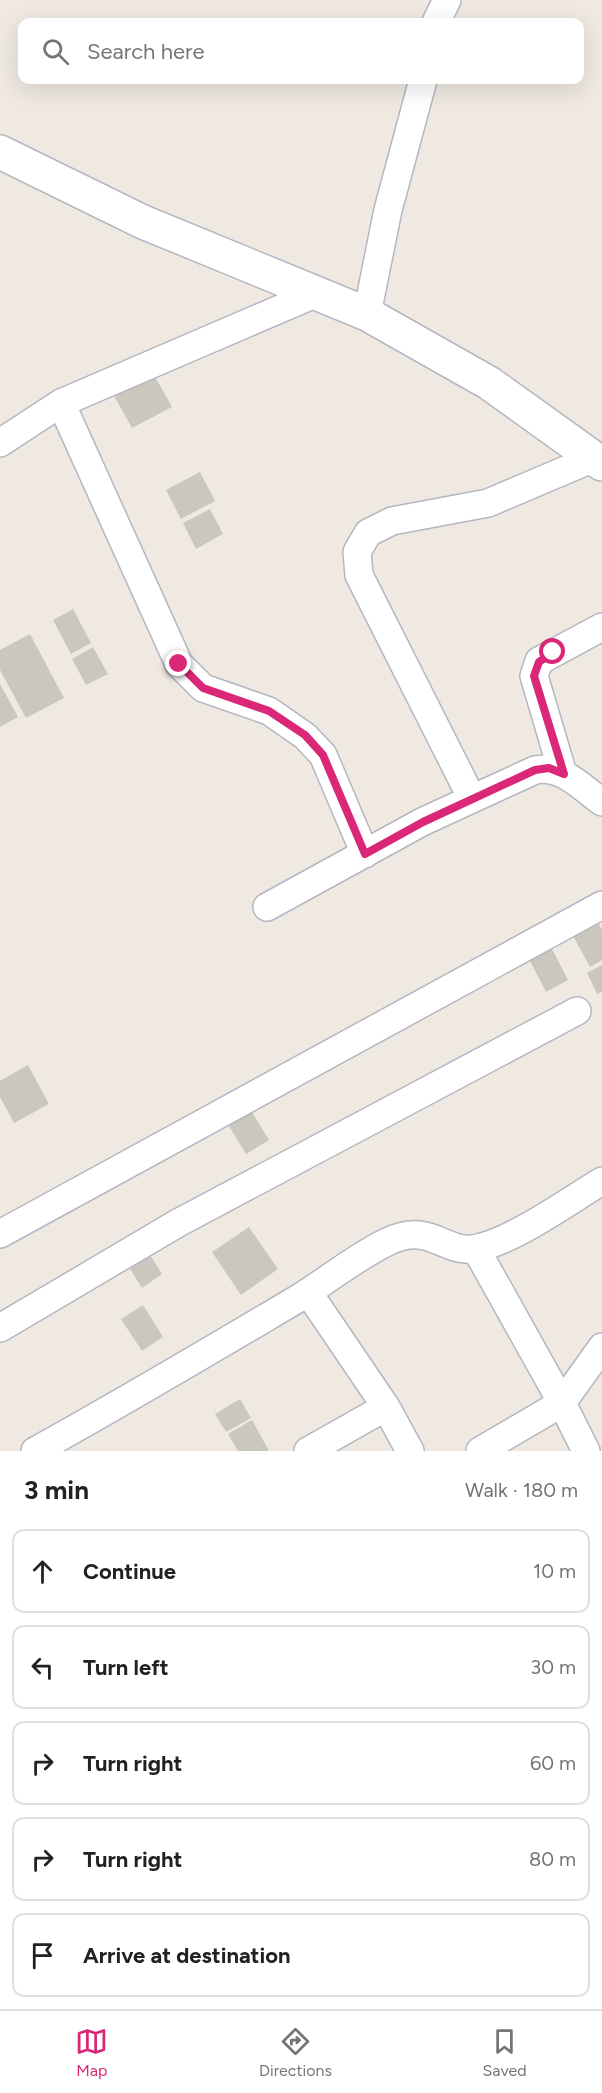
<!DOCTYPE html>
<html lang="en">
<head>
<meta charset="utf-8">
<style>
  :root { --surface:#fff; --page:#f6f6f6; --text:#202124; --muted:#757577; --line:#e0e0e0; --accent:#db2777 }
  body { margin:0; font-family:Figtree,sans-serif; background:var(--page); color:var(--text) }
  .stop { position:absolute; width:18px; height:18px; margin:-14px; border:4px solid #db2777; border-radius:50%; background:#fff }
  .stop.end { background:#db2777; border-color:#fff; box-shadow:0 2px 6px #0008 }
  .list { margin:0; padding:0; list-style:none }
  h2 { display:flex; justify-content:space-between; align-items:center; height:78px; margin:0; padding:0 24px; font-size:26px }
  h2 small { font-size:20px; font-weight:400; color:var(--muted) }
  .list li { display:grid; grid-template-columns:39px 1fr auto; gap:18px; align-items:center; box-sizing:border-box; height:84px; margin:0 12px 12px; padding:0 12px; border:2px solid var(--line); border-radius:12px }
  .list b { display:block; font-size:22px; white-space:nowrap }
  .list em { font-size:20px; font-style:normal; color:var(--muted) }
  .icon { flex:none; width:33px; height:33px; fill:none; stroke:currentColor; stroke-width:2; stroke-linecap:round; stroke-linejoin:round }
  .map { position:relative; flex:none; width:602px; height:1451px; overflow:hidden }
  .search { position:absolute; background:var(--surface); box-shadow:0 6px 24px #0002; left:18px; right:18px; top:18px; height:66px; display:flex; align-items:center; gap:15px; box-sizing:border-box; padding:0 21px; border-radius:12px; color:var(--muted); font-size:22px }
  .sheet { height:558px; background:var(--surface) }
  nav { display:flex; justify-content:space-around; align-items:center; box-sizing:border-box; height:84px; border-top:2px solid var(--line); background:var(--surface); font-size:16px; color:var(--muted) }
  nav a { display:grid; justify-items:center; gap:3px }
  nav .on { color:var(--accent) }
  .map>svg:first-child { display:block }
</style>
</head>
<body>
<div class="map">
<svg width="602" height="1451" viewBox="0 0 602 1451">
  <rect width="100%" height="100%" fill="#efe9e1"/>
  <!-- building -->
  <path fill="#cbc7bf" d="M153 373 172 407 132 428 113 394Z
    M200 472 215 501 181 519 166 490Z
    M210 509 223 534 196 549 183 523Z
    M73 609 91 643 71 654 53 620Z
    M30 634 64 698 26 718 0 670V650Z
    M93 647 108 674 86 685 72 659Z
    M0 684 18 717 0 727Z
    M597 920 602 930V960L590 967 572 934Z
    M550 945 568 980 546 992 528 957Z
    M602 965V992L597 994 587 973Z
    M28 1065 49 1104 14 1123 0 1097V1081Z
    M247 1104 269 1140 246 1154 224 1118Z
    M249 1227 278 1269 241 1295 212 1252Z
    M150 1255 162 1274 142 1288 130 1269Z
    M143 1305 163 1337 142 1351 121 1319Z
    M240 1399 251 1418 226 1432 215 1414Z
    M252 1420 269 1451H238L228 1434Z"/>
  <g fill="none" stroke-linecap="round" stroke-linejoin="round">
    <defs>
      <path id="street" d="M436 22 447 0
        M367 314 388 210 423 80
        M61 403 179 664 203 688 269 711 305 736 323 755 365 854
        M0 443 61 403 317 293
        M563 774 534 676 539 661 602 627
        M472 799 359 575 357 552 368 533 392 521 488 503 594 458
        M267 907 422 822 535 770C562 765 581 787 602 802
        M0 1234 602 905
        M476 1249 562 1403 602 1347
        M308 1292 386 1407 410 1451
        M0 1328 178 1223 577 1011
        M35 1451C124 1402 211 1350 299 1298 328 1280 356 1257 387 1242 432 1220 444 1256 478 1248 516 1239 567 1202 602 1181
        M308 1451 386 1407
        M480 1451 562 1403 586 1451"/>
      <path id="secondary" d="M0 152 143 222 367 314 489 383 602 464"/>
    </defs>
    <!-- street casing -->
    <use href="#street" stroke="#b4b7c1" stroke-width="30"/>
    <!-- secondary casing -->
    <use href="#secondary" stroke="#b4b7c1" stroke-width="36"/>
    <!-- street -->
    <use href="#street" stroke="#fff" stroke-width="27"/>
    <!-- secondary -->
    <use href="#secondary" stroke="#fff" stroke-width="33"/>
  </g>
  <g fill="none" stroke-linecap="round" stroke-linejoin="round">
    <!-- route -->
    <path stroke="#db2777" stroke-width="8" d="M179 664 203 688 269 711 305 735 323 755 365 854 423 822 535 770 549 768 564 774 534 676 539 662 553 652"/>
  </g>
</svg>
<div class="stop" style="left:553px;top:652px"></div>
<div class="stop end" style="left:179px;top:664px"></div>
<div class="search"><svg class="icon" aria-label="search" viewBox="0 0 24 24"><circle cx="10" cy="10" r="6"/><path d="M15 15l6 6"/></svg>Search here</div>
</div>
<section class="sheet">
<h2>3 min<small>Walk · 180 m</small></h2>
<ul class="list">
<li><svg class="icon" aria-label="ahead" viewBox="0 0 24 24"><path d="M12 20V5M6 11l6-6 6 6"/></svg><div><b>Continue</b></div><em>10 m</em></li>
<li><svg class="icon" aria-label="left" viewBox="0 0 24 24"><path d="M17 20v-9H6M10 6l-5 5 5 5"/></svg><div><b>Turn left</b></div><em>30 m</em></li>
<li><svg class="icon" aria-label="right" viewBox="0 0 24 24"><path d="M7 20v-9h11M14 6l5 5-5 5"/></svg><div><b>Turn right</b></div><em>60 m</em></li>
<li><svg class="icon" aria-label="right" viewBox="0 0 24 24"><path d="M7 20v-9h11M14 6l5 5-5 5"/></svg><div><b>Turn right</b></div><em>80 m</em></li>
<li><svg class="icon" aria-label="arrive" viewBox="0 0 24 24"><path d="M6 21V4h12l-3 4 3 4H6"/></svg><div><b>Arrive at destination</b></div></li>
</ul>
</section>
<nav>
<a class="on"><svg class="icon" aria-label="map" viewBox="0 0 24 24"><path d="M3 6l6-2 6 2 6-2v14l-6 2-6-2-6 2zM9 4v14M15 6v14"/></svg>Map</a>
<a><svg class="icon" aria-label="directions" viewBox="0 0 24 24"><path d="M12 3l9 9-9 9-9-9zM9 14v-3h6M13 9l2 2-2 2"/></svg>Directions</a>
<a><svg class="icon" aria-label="saved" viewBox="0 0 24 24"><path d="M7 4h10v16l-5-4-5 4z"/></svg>Saved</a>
</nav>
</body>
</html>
